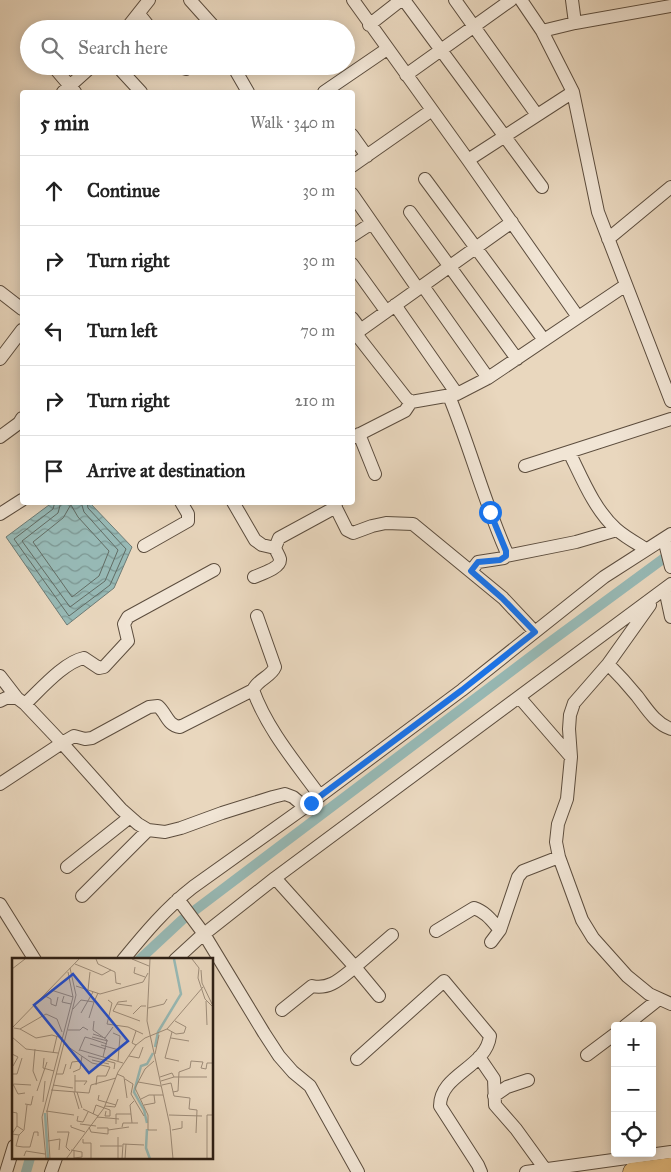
<!DOCTYPE html>
<html lang="en">
<head>
<meta charset="utf-8">
<style>
  :root { --surface:#fff; --page:#f2f2f2; --text:#222; --muted:#767676; --line:#e0e0e0 }
  body { margin:0; font-family:"IM FELL Great Primer",serif; background:var(--page); color:var(--text) }
  .controls { position:absolute; right:15px; bottom:15px; display:grid; overflow:hidden; border-radius:5px; box-shadow:0 2px 12px #0003 }
  .controls button { width:45px; height:45px; display:grid; place-items:center; padding:0; border:0; border-bottom:1px solid var(--line); background:var(--surface); color:var(--text); font:25px sans-serif }
  .stop { position:absolute; width:15px; height:15px; margin:-11px; border:4px solid #1a73e8; border-radius:50%; background:#fff }
  .stop.end { background:#1a73e8; border-color:#fff; box-shadow:0 1px 5px #0008 }
  .list { margin:0; padding:0; list-style:none }
  h2 { display:flex; justify-content:space-between; align-items:center; height:65px; margin:0; padding:0 20px; font-size:21px }
  h2 small { font-size:16px; font-weight:400; color:var(--muted) }
  .list li { display:grid; grid-template-columns:32px 1fr auto; gap:15px; align-items:center; box-sizing:border-box; height:70px; padding:0 20px; border-top:1px solid var(--line) }
  .list b { display:block; font-size:19px; white-space:nowrap }
  .list em { font-size:16px; font-style:normal; color:var(--muted) }
  .icon { flex:none; width:28px; height:28px; fill:none; stroke:currentColor; stroke-width:2; stroke-linecap:round; stroke-linejoin:round }
  .map { position:relative; flex:none; width:671px; height:1172px; overflow:hidden }
  .search { position:absolute; background:var(--surface); box-shadow:0 2px 12px #0003; left:20px; top:20px; width:335px; height:55px; display:flex; align-items:center; gap:12px; box-sizing:border-box; padding:0 18px; border-radius:28px; color:var(--muted); font-size:19px }
  .panel { position:absolute; background:var(--surface); box-shadow:0 2px 12px #0003; left:20px; top:90px; width:335px; height:415px; border-radius:5px }
  .map>svg:first-child { display:block }
</style>
</head>
<body>
<div class="map">
<svg width="671" height="1172" viewBox="0 0 671 1172">
  <defs>
    <pattern id="water-waves" width="16" height="10" patternUnits="userSpaceOnUse" patternTransform="scale(1.25)"><rect width="16" height="10" fill="#97b9b5"/><path d="M0 5q4-4 8 0t8 0" fill="none" stroke="#7c9692"/></pattern>
  </defs>
  <rect width="100%" height="100%" fill="#e9d7be"/>
  <filter id="stains"><feTurbulence type="fractalNoise" baseFrequency=".004" numOctaves="4"/><feColorMatrix values="0 0 0 0 .2 0 0 0 0 .09 0 0 0 0 .02 0 0 0 .5 -.17"/></filter>
  <radialGradient id="worn" r=".72"><stop offset=".6" stop-color="#630" stop-opacity="0"/><stop offset="1" stop-color="#630" stop-opacity=".3"/></radialGradient>
  <!-- water -->
  <path fill="url(#water-waves)" stroke="#6d7b75" d="M53 502 90 503 132 547 114 588 67 625 6 537Z"/>
  <g fill="none" stroke-linecap="round" stroke-linejoin="round">
    <!-- shore -->
    <path stroke="#626c64" stroke-width="1" d="M55 502 53 509 14 539 69 616 110 585 126 549 88 508 87 502
      M61 502 58 513 22 541 70 607 105 581 118 550 84 512 81 502
      M71 505 78 517 109 551 99 576 72 597 33 542 63 518Z"/>
    <!-- canal -->
    <path stroke="#97b9b5" stroke-width="10" d="M139 960 182 920 546 645 671 553
      M26 1172 30 1158"/>
    <defs>
      <path id="minor" d="M190 0 216 29
        M353 0 468 160 578 317
        M404 0 542 187
        M455 0 537 115
        M521 0 542 31 573 92 598 212 671 401
        M572 0 575 23
        M139 14 151 29
        M369 25 401 0
        M126 29 149 0
        M542 31 575 23 671 6
        M53 66 75 92
        M117 66 141 92
        M184 66 186 69
        M233 66 248 92
        M406 75 511 0
        M63 92 92 66
        M324 92 387 49
        M352 135 367 156
        M468 160 573 92
        M352 166 432 110
        M425 179 544 340
        M352 194 418 289
        M410 212 517 359
        M352 236 372 223
        M608 239 671 187
        M352 264 386 311
        M423 286 488 378
        M0 292 22 309
        M395 305 457 394
        M352 318 361 330
        M356 334 406 398 411 402 457 394 488 378 626 285
        M352 336 512 222
        M0 359 22 330
        M449 396C470 447 484 501 506 551V556L504 558 478 562 471 571
        M359 434 375 474
        M0 437 19 423 22 418
        M352 438 405 411 411 402
        M569 452C582 478 594 509 616 529 625 537 636 543 646 549
        M525 466 671 419
        M233 502 255 540 262 545 275 548
        M333 502 347 530 353 533 372 526 386 523 413 524 503 598 535 632
        M0 514 22 500
        M664 539 671 567
        M144 546 188 521V514L181 502
        M506 556 576 542 617 530
        M254 577C261 574 281 568 280 559 279 555 276 551 275 548L279 538 336 507
        M665 589 671 617
        M650 605 608 664 574 703 570 715 569 729 571 757 567 799 558 824 556 842 559 857 582 920 593 938 627 976 649 994 671 1004
        M257 616 275 667C271 677 258 679 253 690 267 729 296 763 320 796
        M608 664C618 674 628 685 637 696 647 709 655 723 671 729
        M0 676 17 698
        M519 697 571 757
        M0 701 6 698H17L25 704 62 743 121 809 138 824 148 830 165 832 181 828 222 813 273 797 285 794 293 797 305 807
        M25 704C40 690 64 662 84 658L99 668 104 667 128 641 124 624 128 617 214 570
        M0 784 62 743 74 736 85 739 92 738 149 707 158 706C167 714 167 725 180 727L253 690
        M67 867 130 817
        M275 878 355 967C341 978 330 990 312 986L282 1010
        M82 896 148 830
        M178 899 204 934 264 1033 279 1056 293 1072 310 1086 358 1172
        M0 904 35 960
        M436 931 474 908C486 912 492 921 500 930
        M491 942 500 930 518 877 523 871 559 857
        M123 960C145 933 166 908 193 887L305 807 462 690 604 577 671 534
        M175 960 199 938 275 878 671 584
        M379 996 355 967 392 935
        M625 1026 659 999
        M587 1055 615 1034
        M479 1057 494 1079 495 1105 516 1129 545 1169
        M357 1059 444 981 490 1036C486 1068 440 1074 440 1106L478 1165 481 1172
        M494 1096 507 1087 528 1080
        M6 1172 14 1146
        M51 1172 56 1158
        M526 1172 671 1152"/>
      <path id="highway" d="M632 1172 671 1167"/>
    </defs>
    <!-- minor casing -->
    <use href="#minor" stroke="#5c4d3e" stroke-width="14"/>
    <!-- highway casing -->
    <use href="#highway" stroke="#2d1f14" stroke-width="19"/>
    <!-- minor -->
    <use href="#minor" stroke="#f1e5d5" stroke-width="12"/>
    <!-- highway -->
    <use href="#highway" stroke="#e4bc7f" stroke-width="18"/>
  </g>
  <g fill="none" stroke-linecap="round" stroke-linejoin="round">
    <!-- route -->
    <path stroke="#1a73e8" stroke-width="6" d="M311 803 462 690 535 632 502 598 471 571 478 562 500 560 506 556V551L490 512"/>
  </g>
  <!-- overview -->
  <g transform="translate(12 958)">
    <rect width="201" height="201" fill="#e9d7be"/>
    <path fill="none" stroke="#97b9b5" stroke-width="2.5" d="M143 89 146 74 169 36 162 1M33 155 36 201M135 165 132 152 122 134 129 108 135 106 141 95M135 171 134 190 138 201"/>
    <path fill="none" stroke="#9e8d7a" stroke-width="1" d="M84 1 86 6 103 14 104 25 109 26M120 1 137 8M138 1 135 63 158 168 161 201M180 1 187 10 186 20 193 41 202 50M63 6 90 17 99 12M123 9 122 15 133 19M0 11 13 1M189 12 190 25 200 46M64 28 88 36 131 24 136 15M39 32 61 39M76 32 78 14M33 38 39 41V46L44 48 46 39M52 38 50 44 59 46M96 42 100 45 95 66 116 69 131 76M115 43 106 44 101 53 128 63M194 43 195 67M105 46 120 48M136 50 152 46 155 41M61 51 69 42 82 44 86 35M69 55 81 34M121 56 129 48H134M77 60 82 44M82 63 81 72 95 82 91 99M0 70 67 1M2 70 8 71 34 56 45 61 50 74M8 71 24 80 40 77 50 80M155 71 164 76 172 75 174 69 163 63M56 72H68L71 69 76 72M160 74 153 100 167 103M101 75 108 78 106 103M81 76 93 80 101 69M0 79 14 91 46 95M80 79 96 83M159 80 177 83M80 81 95 86M52 86 80 105 98 109 94 118H85L84 127M78 86 94 91M89 87 107 92M124 87 120 85 124 73M23 91 21 113 25 123M68 92 111 105M67 93 73 79 80 81M41 95 45 78M0 96 6 99 1 108M143 96 147 77M76 98 103 105 102 111M117 98 127 100 131 89M32 100 31 110 42 113M80 102 97 106M142 103 133 111 123 130 136 157V172H145M58 111 60 104 69 103M61 114 68 111 70 98M1 116H5L10 100M44 116H51L54 106M105 116 112 119 115 140M63 117V134M148 119 160 115 162 119M113 121 121 126 119 136 132 158M63 123H75L72 127M149 123 162 119H195M0 124 6 136 13 135M126 124 149 128M2 126 19 127M41 127 61 130M150 127 159 125 162 138 178 140 177 151 185 152 184 175M39 132 77 135 79 127 104 120M25 133 35 104M62 134 67 151M65 134 70 150M161 134 166 133 167 114 178 110 179 103 191 104 189 110 194 111 195 105H202M87 137 86 142 104 147M129 141 137 137H151M31 144 33 123M13 146 19 147 21 138M132 147 143 145 142 137M93 148 103 149 106 141M71 151 86 158M34 153 62 157M0 154 5 155V168M81 156 84 147 98 152V158H93L94 153M157 157 190 158M66 158 65 163 71 164 76 154M85 159 107 161M120 165 118 147 122 143M68 166 84 168M104 166V156H119M59 167V169L73 174M77 169 79 174 96 176V170H85M110 169 111 165H126M96 172 117 169M160 172 170 170V163M45 174H57L54 189 58 193M0 176 7 177 12 172 15 147M0 176 5 168 11 172M7 177 4 188 11 189H18L22 174H26V178M106 179V201M71 181V185H79V201M36 183 48 181 47 192M88 188H110M59 192 70 194V199L62 200V192M12 198 14 193 33 196M34 201 30 159 61 39 56 14M38 201 35 153 64 37 58 10M54 201 92 150 106 114 124 87 133 80 155 71 191 29M110 201 111 186 132 187M113 201 114 186M195 201V157H202"/>
    <path fill="#1d4ed8" fill-opacity="0.15" stroke="#1d4ed8" stroke-width="2.5" d="M61 16 116 83 77 115 22 47Z"/>
    <rect width="201" height="201" fill="none" stroke="#2d1f14" stroke-width="2.5"/>
  </g>
  <rect width="100%" height="100%" filter="url(#stains)"/>
  <rect width="100%" height="100%" fill="url(#worn)"/>
</svg>
<div class="controls">
<button>+</button>
<button>−</button>
<button><svg class="icon" aria-label="locate" viewBox="0 0 24 24"><circle cx="12" cy="12" r="6"/><path d="M12 2v4M12 18v4M2 12h4M18 12h4"/></svg></button>
</div>
<div class="stop" style="left:490px;top:512px"></div>
<div class="stop end" style="left:311px;top:803px"></div>
<div class="search"><svg class="icon" aria-label="search" viewBox="0 0 24 24"><circle cx="10" cy="10" r="6"/><path d="M15 15l6 6"/></svg>Search here</div>
<section class="panel">
<h2>5 min<small>Walk · 340 m</small></h2>
<ul class="list">
<li><svg class="icon" aria-label="ahead" viewBox="0 0 24 24"><path d="M12 20V5M6 11l6-6 6 6"/></svg><div><b>Continue</b></div><em>30 m</em></li>
<li><svg class="icon" aria-label="right" viewBox="0 0 24 24"><path d="M7 20v-9h11M14 6l5 5-5 5"/></svg><div><b>Turn right</b></div><em>30 m</em></li>
<li><svg class="icon" aria-label="left" viewBox="0 0 24 24"><path d="M17 20v-9H6M10 6l-5 5 5 5"/></svg><div><b>Turn left</b></div><em>70 m</em></li>
<li><svg class="icon" aria-label="right" viewBox="0 0 24 24"><path d="M7 20v-9h11M14 6l5 5-5 5"/></svg><div><b>Turn right</b></div><em>210 m</em></li>
<li><svg class="icon" aria-label="arrive" viewBox="0 0 24 24"><path d="M6 21V4h12l-3 4 3 4H6"/></svg><div><b>Arrive at destination</b></div></li>
</ul>
</section>
</div>
</body>
</html>
